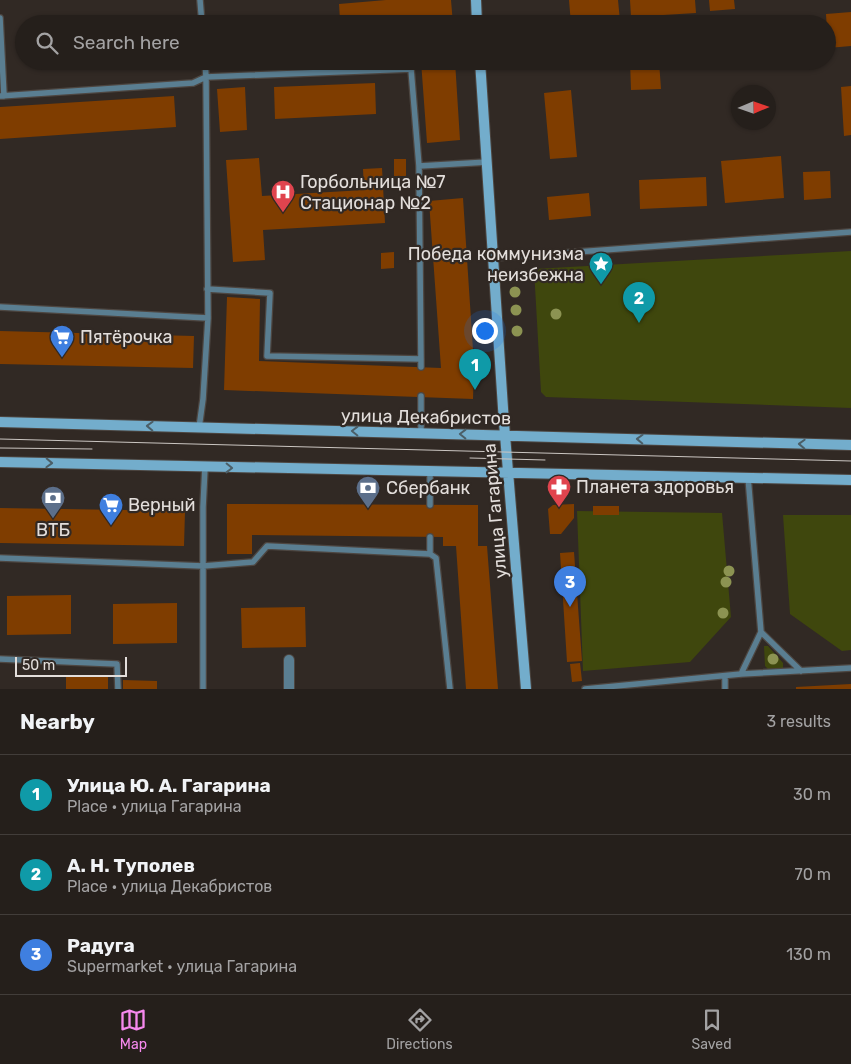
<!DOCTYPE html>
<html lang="en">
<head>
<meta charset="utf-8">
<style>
  :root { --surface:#251f1b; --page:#312c28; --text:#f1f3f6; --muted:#a3a2a3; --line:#423d3a; --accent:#f689ee }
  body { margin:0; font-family:Rubik,sans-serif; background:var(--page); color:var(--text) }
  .compass { position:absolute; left:731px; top:85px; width:45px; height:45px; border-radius:50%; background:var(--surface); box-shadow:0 1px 4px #0004; rotate:88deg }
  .scale { position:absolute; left:15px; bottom:12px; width:112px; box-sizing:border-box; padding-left:5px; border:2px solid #e3dedb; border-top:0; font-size:14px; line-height:18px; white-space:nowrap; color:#e3dedb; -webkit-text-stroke:4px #312924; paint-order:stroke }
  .you { position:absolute; left:484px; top:330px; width:18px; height:18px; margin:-12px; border:4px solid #fff; border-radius:50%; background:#1a73e8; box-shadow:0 0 0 8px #1a73e833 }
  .badge { display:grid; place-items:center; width:32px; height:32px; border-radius:50%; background:var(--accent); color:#fff; font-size:16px; font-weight:700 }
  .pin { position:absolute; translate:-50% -41px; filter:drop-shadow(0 1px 2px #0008) }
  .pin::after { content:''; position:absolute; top:26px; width:18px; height:15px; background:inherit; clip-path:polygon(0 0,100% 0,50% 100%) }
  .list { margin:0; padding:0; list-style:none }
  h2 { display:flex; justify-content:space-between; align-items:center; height:65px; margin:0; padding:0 20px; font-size:21px }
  h2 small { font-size:16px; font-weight:400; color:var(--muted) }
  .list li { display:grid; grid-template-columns:32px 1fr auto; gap:15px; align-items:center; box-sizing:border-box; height:80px; padding:0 20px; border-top:1px solid var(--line) }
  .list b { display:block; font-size:19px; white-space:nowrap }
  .list p { margin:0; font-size:16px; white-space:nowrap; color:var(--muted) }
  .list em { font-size:16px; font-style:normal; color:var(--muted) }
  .icon { flex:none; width:28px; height:28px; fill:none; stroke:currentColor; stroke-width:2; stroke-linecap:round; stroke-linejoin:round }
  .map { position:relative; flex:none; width:851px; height:689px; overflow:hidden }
  .search { position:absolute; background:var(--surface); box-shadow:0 1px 4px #0004; left:15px; right:15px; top:15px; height:55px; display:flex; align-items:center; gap:12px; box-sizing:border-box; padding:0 18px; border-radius:28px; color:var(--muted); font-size:19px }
  .sheet { height:305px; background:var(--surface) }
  nav { display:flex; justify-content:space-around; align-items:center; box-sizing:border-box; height:70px; border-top:1px solid var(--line); background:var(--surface); font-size:14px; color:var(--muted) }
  nav a { display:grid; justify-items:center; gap:2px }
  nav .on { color:var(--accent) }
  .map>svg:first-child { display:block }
</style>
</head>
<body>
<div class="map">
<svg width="851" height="689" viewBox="0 0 851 689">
  <rect width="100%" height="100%" fill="#312924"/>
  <!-- green -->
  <path fill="#3f470d" d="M851 251V408L546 397 541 392 534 269Z
    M577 511 722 513 731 617 690 662 583 671Z
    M783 515H851V650L842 651 790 614Z
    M764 646H768L783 663V668L768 669 765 666Z"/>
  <!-- building -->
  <path fill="#7f3d00" d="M386 0H451L453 24H352V19L340 20 339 4Z
    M569 0H618L620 21 571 24Z
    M630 0H695L696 13 631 17Z
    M709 0H734L735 9 710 11Z
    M851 12V46L828 48 826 14Z
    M250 20V24H232V21Z
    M259 61H274V65L259 66Z
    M421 61H455L460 140 427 143Z
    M544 61H577L578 65 545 69Z
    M630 61H659L661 89 631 90Z
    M375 83 376 114 275 119 274 87Z
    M851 86V135L844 136 841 87Z
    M245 87 247 130 220 132 217 89Z
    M571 90 577 157 550 159 544 93Z
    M174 96 176 127 0 139V107Z
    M781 156 784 198 725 203 721 161Z
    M259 158 262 196 364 190 363 169 382 168 385 223 263 230 265 260 233 262 226 160Z
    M394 159H406V176H394Z
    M830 171 831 198 804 200 803 172Z
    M706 177 707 206 640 209 639 180Z
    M589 193 591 216 549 220 547 197Z
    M463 198 474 365 473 399 224 390 227 297 260 299 259 361 441 368 429 201Z
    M394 252V268L381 269V253Z
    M0 331 194 336 193 368 0 364Z
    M227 504 478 505V546H487L498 689H466L456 546H443V537L252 535V554H227Z
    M574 504V518L561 534H550L548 509 553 505Z
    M593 506H619V515H593Z
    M0 508 185 511 184 546 0 543Z
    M574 552 582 661 567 662 560 553Z
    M71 595V634L7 635V596Z
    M177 603V643L113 644V604Z
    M305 607 306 647 242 648 241 608Z
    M580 663 582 681 572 682 570 664Z
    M66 675 108 676V689H66Z
    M123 680 157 681V689H123Z
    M851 684V689H796V687Z"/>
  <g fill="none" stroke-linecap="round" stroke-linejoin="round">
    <defs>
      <path id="lane" d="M200 0 202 24
        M0 18 4 96
        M205 61 206 77 411 69 419 166 421 359 267 356 270 293 207 289
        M0 96 193 83 206 77 208 318 203 399 199 428
        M419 166 488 162
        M494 258 851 232
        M0 307 208 318
        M421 359V367
        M421 396V432
        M748 477 761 632
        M430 505V473
        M430 537V554
        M0 558 203 566 253 562 267 546 430 554 436 558 450 689
        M0 659 117 664 118 689
        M741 674 761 632 801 671
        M725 676V689
        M203 689V507L205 467
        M585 689 741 674 851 668"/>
      <path id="street" d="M289 660V689"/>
      <path id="secondary" d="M476 0 477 24
        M480 61 504 423 526 689
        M0 422 851 445
        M0 462 851 480"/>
    </defs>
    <!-- lane casing -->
    <use href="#lane" stroke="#4d4641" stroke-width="8"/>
    <!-- street casing -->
    <use href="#street" stroke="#4d4641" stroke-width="12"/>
    <!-- secondary casing -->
    <use href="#secondary" stroke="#4d4641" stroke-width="12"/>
    <!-- lane -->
    <use href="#lane" stroke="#5a7e91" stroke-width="5.5"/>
    <!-- street -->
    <use href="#street" stroke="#5a7e91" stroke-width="10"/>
    <!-- secondary -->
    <use href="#secondary" stroke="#73adcc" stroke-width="10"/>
    <!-- tram -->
    <path stroke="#cbc6c2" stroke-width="1" d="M0 439 851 461
      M0 448 92 449
      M470 458 545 460"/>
  </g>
  <!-- trees -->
  <g fill="#8c9352">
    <circle cx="515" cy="292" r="5.5"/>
    <circle cx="516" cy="310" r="5.5"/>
    <circle cx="556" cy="314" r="5.5"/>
    <circle cx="517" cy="331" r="5.5"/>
    <circle cx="729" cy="571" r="5.5"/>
    <circle cx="726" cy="582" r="5.5"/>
    <circle cx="723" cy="613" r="5.5"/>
    <circle cx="773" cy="659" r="5.5"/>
  </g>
  <!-- one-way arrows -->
  <defs><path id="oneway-chevron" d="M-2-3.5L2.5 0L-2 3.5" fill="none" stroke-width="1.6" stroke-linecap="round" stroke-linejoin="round" transform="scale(1.25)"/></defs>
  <g stroke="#4b5e67">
    <use href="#oneway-chevron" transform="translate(150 426) rotate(-178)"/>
    <use href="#oneway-chevron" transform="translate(355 431) rotate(-179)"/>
    <use href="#oneway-chevron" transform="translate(463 434) rotate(-179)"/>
    <use href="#oneway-chevron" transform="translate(640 439) rotate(-178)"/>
    <use href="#oneway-chevron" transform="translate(802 444) rotate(-178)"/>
    <use href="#oneway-chevron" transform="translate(49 463) rotate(2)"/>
    <use href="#oneway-chevron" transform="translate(229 468) rotate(1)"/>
  </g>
  <!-- icons -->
  <defs>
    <symbol id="hospital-pin" viewBox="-11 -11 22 30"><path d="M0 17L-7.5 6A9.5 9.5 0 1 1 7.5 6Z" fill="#e0444e" stroke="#312924"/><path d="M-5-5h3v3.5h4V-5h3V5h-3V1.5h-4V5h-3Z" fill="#fff"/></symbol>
    <symbol id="sight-pin" viewBox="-11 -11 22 30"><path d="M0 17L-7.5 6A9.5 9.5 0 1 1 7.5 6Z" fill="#0f9aa8" stroke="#312924"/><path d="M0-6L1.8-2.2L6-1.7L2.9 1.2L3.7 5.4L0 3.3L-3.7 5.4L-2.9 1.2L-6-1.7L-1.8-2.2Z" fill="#fff"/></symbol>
    <symbol id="supermarket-pin" viewBox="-11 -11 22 30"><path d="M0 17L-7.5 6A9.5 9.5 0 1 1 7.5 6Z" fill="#3f7fe0" stroke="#312924"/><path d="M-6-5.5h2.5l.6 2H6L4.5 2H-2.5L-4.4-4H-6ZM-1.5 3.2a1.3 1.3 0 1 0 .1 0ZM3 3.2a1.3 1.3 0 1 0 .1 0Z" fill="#fff"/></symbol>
    <symbol id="pharmacy-pin" viewBox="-11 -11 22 30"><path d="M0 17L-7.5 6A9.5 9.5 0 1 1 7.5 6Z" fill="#e0444e" stroke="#312924"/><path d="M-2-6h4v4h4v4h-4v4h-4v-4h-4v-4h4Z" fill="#fff"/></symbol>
    <symbol id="bank-pin" viewBox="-11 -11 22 30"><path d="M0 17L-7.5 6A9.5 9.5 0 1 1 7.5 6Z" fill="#5c6f8a" stroke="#312924"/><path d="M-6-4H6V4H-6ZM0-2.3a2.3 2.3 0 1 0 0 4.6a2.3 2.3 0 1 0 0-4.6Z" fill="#fff"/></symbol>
  </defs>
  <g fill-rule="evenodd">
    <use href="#hospital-pin" x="269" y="178" width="28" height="38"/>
    <use href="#sight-pin" x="587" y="250" width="28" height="38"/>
    <use href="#supermarket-pin" x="48" y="323" width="28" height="38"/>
    <use href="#pharmacy-pin" x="545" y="473" width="28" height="38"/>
    <use href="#bank-pin" x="354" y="474" width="28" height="38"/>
    <use href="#bank-pin" x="39" y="484" width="28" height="38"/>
    <use href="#supermarket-pin" x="97" y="491" width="28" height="38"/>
  </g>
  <g text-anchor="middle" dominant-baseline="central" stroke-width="4.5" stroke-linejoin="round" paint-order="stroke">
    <!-- poi labels -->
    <g font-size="18" fill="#e3dedb" stroke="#312924" text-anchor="start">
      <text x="300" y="182">Горбольница №7<tspan x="300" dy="21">Стационар №2</tspan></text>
      <text x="584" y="254" text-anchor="end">Победа коммунизма<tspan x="584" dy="21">неизбежна</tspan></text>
      <text x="80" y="337">Пятёрочка</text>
      <text x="576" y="487">Планета здоровья</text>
      <text x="386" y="488">Сбербанк</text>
      <text x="128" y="505">Верный</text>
      <text x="53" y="530" text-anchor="middle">ВТБ</text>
    </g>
    <!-- street labels -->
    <g font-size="18" fill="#e3dedb" stroke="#312924">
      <text transform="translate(426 417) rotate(1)">улица Декабристов</text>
      <text transform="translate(495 511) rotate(-95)">улица Гагарина</text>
    </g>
  </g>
</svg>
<svg class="compass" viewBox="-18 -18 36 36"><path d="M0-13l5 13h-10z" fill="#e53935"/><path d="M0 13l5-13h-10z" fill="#a3a2a3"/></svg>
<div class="scale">50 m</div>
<div class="you"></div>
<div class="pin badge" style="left:475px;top:390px;background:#0f9aa8">1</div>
<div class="pin badge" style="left:639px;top:323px;background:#0f9aa8">2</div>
<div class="pin badge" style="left:570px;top:607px;background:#3f7fe0">3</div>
<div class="search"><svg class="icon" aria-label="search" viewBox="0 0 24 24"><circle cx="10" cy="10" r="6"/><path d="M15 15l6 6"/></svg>Search here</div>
</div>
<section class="sheet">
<h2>Nearby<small>3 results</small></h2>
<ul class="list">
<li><span class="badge" style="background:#0f9aa8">1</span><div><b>Улица Ю. А. Гагарина</b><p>Place · улица Гагарина</p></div><em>30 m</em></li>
<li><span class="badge" style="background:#0f9aa8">2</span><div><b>А. Н. Туполев</b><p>Place · улица Декабристов</p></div><em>70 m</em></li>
<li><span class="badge" style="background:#3f7fe0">3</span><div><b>Радуга</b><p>Supermarket · улица Гагарина</p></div><em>130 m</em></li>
</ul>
</section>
<nav>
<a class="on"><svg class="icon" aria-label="map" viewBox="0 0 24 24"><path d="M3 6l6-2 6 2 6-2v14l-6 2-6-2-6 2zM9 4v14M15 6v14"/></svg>Map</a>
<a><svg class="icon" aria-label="directions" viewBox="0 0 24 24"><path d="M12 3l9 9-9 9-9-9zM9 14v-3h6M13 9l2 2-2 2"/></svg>Directions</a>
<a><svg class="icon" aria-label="saved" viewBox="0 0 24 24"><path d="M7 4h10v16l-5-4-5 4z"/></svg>Saved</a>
</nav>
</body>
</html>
